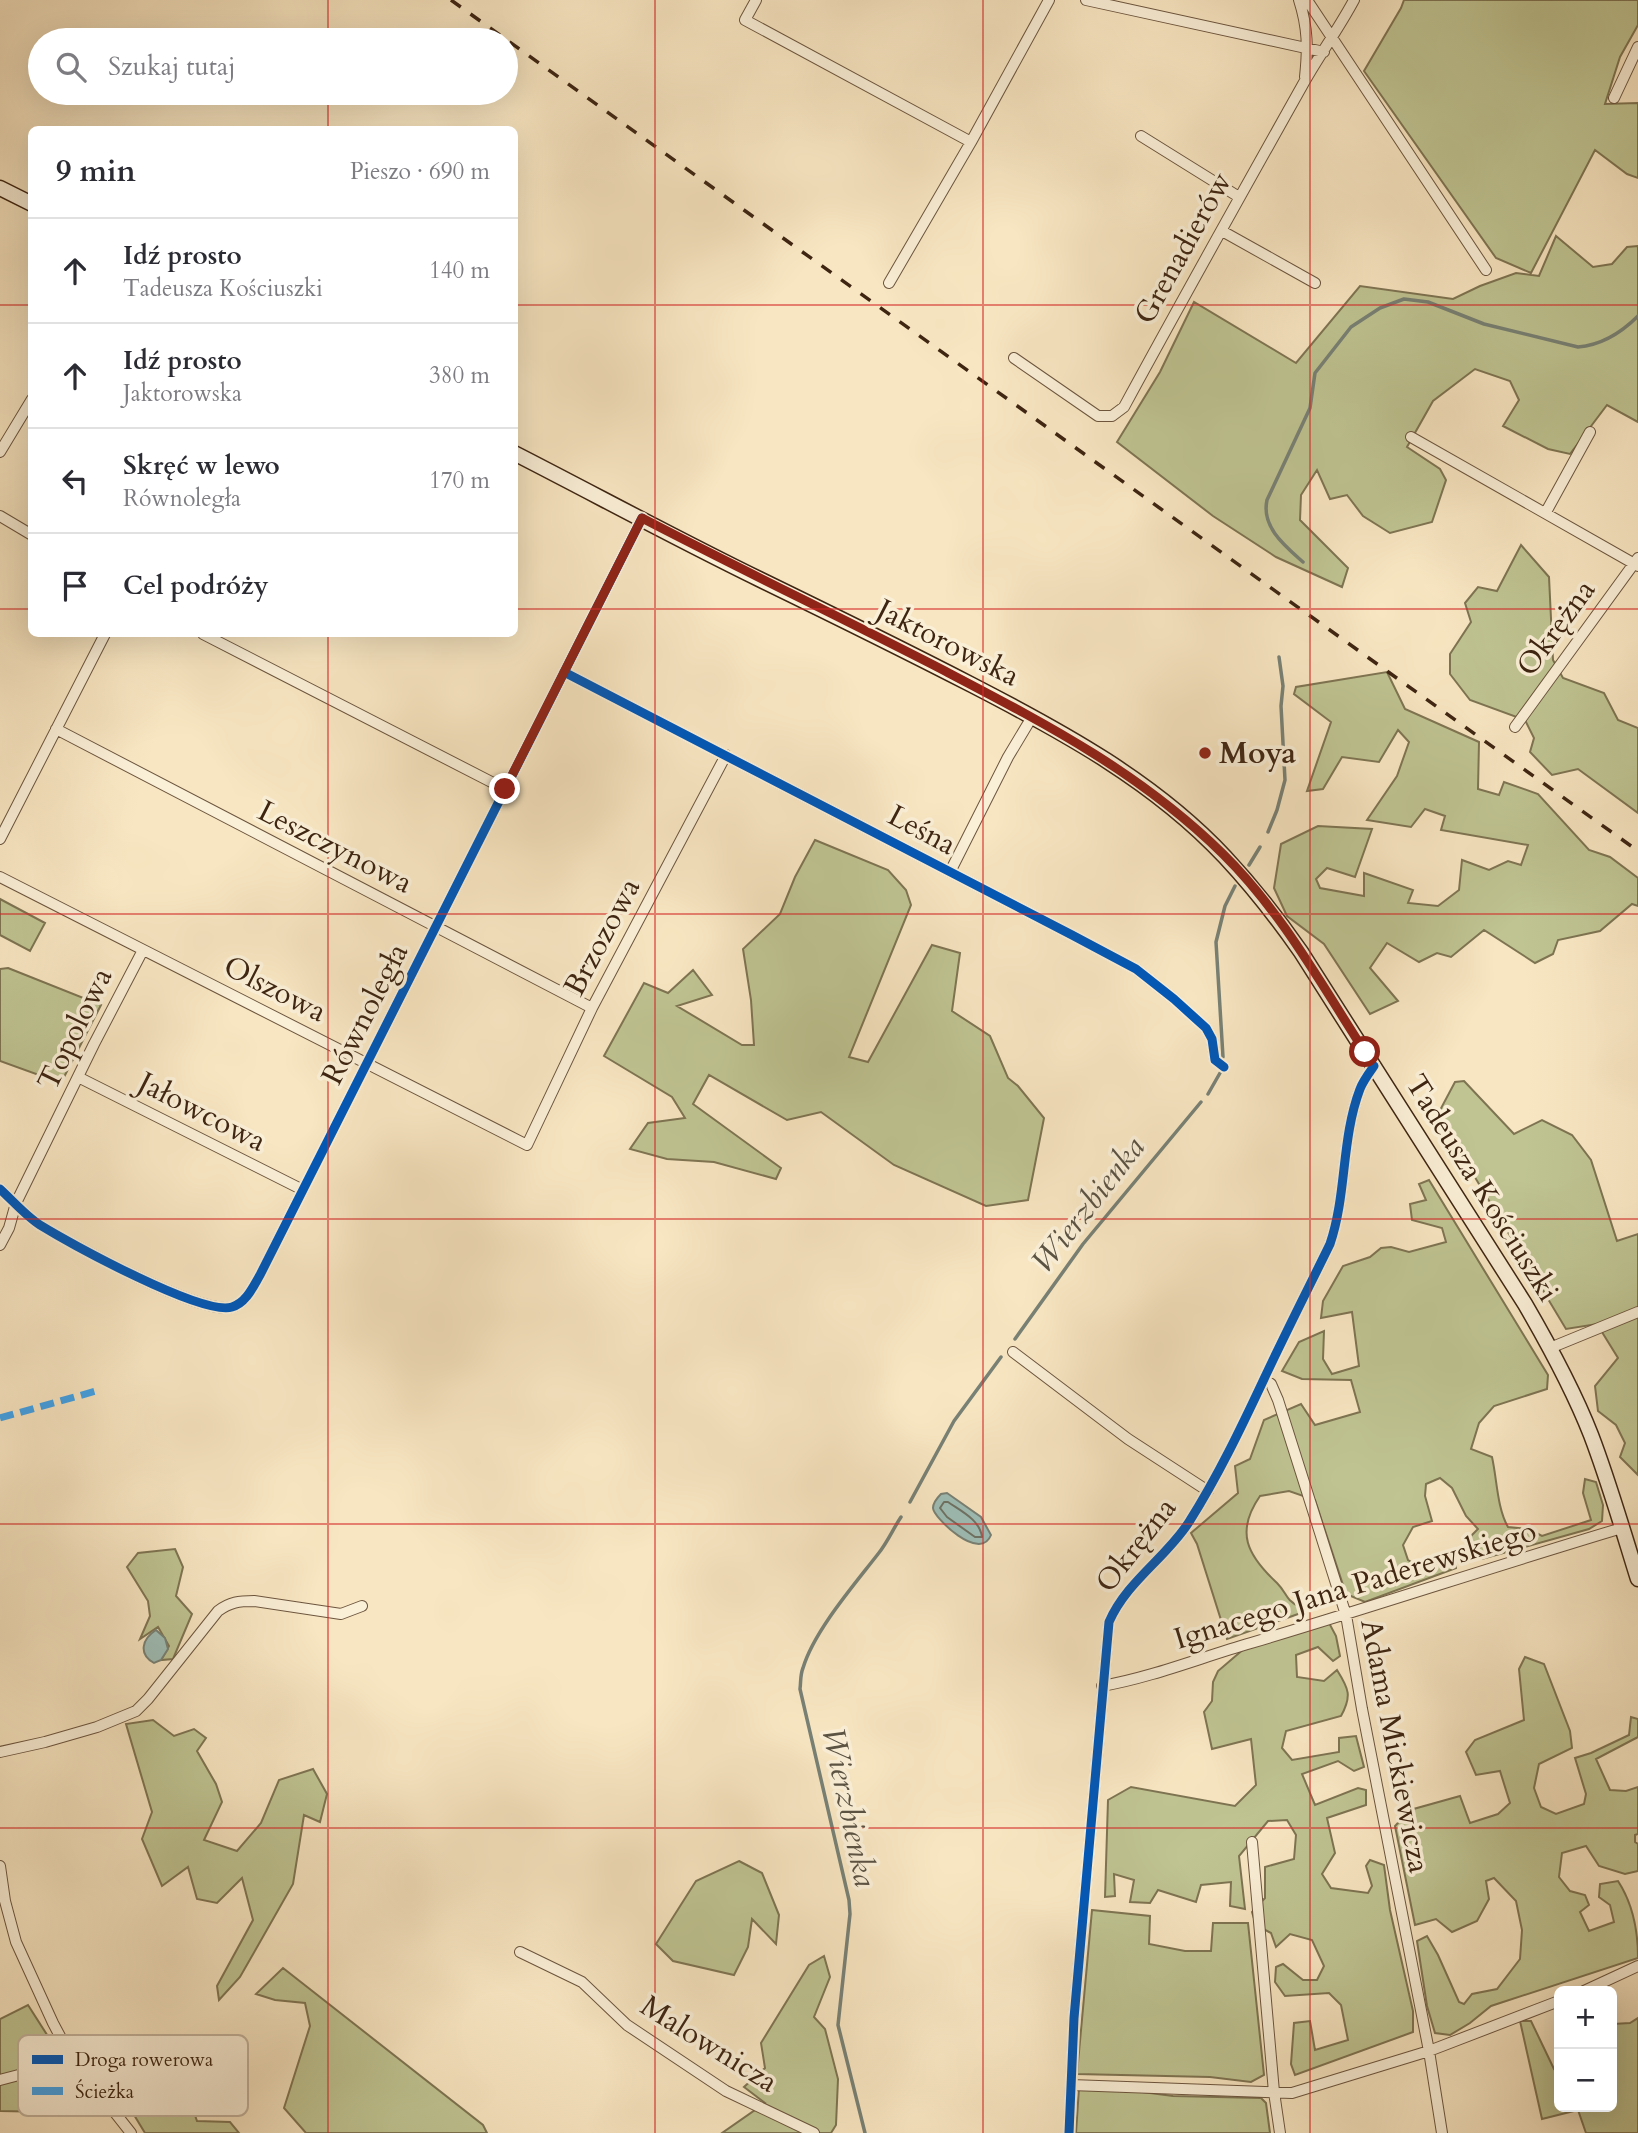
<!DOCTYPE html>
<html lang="pl">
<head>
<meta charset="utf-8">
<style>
  :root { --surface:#fff; --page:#f2f2f3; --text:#2b2b33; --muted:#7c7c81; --line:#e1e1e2 }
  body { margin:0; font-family:Cardo,serif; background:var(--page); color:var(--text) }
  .controls { position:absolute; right:21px; bottom:21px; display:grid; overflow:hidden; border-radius:10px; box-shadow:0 7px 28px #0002 }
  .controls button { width:63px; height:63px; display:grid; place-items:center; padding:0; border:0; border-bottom:2px solid var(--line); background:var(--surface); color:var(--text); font:35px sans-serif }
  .stop { position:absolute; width:21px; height:21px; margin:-16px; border:5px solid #8f2418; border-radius:50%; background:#fff }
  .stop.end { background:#8f2418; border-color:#fff; box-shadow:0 2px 7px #0008 }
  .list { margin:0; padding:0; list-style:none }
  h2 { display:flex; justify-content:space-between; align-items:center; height:91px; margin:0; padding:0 28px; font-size:30px }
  h2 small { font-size:23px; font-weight:400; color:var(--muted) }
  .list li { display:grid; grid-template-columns:46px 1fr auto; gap:21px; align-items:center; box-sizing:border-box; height:105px; padding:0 28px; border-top:2px solid var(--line) }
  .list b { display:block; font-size:26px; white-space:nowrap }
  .list p { margin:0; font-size:23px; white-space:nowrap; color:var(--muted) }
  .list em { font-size:23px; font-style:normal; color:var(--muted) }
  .icon { flex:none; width:38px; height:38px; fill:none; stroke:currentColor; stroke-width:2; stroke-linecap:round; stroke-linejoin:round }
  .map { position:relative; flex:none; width:1638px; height:2133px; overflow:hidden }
  .search { position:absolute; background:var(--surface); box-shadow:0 7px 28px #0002; left:28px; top:28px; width:490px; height:77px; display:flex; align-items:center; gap:18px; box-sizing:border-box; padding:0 24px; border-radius:38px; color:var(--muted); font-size:26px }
  .panel { position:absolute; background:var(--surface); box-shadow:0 7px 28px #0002; left:28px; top:126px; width:490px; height:511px; border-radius:10px }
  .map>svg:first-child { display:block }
</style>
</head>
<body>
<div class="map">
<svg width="1638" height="2133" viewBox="0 0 1638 2133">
  <rect width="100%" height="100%" fill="#f8e6c2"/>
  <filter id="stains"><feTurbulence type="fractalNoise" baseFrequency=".00286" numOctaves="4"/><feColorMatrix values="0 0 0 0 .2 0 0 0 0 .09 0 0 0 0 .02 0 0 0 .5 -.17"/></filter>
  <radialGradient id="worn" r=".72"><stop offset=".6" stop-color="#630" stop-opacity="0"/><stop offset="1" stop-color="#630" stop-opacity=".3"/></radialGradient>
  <!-- green -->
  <path fill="#bfc492" stroke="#7e7452" stroke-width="2" d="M1404 0H1638V25L1620 57 1605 104 1638 103V178L1627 174 1595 150 1531 273 1496 258 1364 71 1401 8Z
    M1556 236 1593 267 1612 264 1627 247 1638 246V422L1607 405 1570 454 1548 449 1503 426 1519 400 1510 381 1475 369 1433 401 1407 447 1440 469 1446 480 1432 522 1390 533 1363 516 1347 495 1330 499 1317 470 1301 495 1300 520 1348 568 1342 587 1276 557 1213 516 1117 442 1160 372 1194 302 1296 363 1360 286 1453 299 1480 286 1516 273 1539 276Z
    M1521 545 1549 577 1553 660 1563 678 1604 693 1618 720 1638 728V813L1578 769 1552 775 1530 752 1534 738 1525 720 1470 700 1450 674V654L1471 622 1465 603 1478 587 1497 591Z
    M1387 672 1405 709 1479 742 1478 789 1499 795 1504 782 1538 794 1589 850 1610 857 1638 878V906L1632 904 1600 931 1558 940 1553 954 1535 963 1484 930 1451 957 1437 953 1419 962 1387 943 1370 968 1398 1001 1370 1014 1324 944 1287 916 1274 888 1281 844 1318 826 1372 829 1355 877 1327 868 1316 879 1320 888 1364 896V873L1413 890 1408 903 1438 906 1459 890 1462 860 1489 870 1508 861 1521 865 1528 845 1441 830 1445 816 1425 809 1411 827 1367 820 1397 776 1409 742 1398 730 1379 762 1342 757 1323 789 1307 791 1331 722 1294 694 1296 687Z
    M815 840 888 870 906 890 911 905 849 1057 868 1062 932 945 960 953 952 1011 990 1036 1008 1078 1018 1086 1044 1118 1028 1200 986 1206 894 1165 821 1112 787 1120 709 1075 693 1104 781 1168 776 1179 714 1162 667 1159 630 1149 648 1123 685 1118 672 1097 604 1056 644 983 668 993 693 970 712 995 677 1006 742 1045H754L751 1000 743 949 780 914 795 877Z
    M0 899 45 923 30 951 0 935Z
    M8 968 101 1005 61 1083 0 1061V969Z
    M1464 1081 1514 1134 1542 1120 1572 1135 1591 1160 1617 1241 1638 1234V1475L1620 1457 1625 1443 1616 1425 1598 1411 1595 1386 1618 1358 1597 1324 1566 1329 1461 1154 1445 1133 1439 1112 1455 1082Z
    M1429 1180 1548 1375 1547 1389 1494 1406 1479 1423 1471 1449 1492 1457C1497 1479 1497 1508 1508 1527L1529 1529 1542 1536 1591 1520 1583 1493 1585 1479 1596 1482 1603 1505 1602 1521 1589 1529 1482 1559 1470 1551V1537L1478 1529 1466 1516 1452 1488 1440 1478 1426 1484 1425 1496 1432 1521 1413 1527 1403 1545 1408 1560 1417 1565 1455 1553 1456 1568 1365 1602 1346 1594 1315 1500 1289 1491 1260 1496C1235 1532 1247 1555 1277 1583 1288 1594 1284 1599 1300 1607L1301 1613 1227 1639 1197 1544 1191 1533 1238 1493 1235 1466 1250 1459 1264 1420 1301 1404 1315 1425 1360 1412 1351 1380 1302 1379 1282 1371 1299 1342 1324 1331 1323 1359 1332 1374 1359 1366 1352 1312 1321 1318 1323 1301 1343 1266 1370 1257 1381 1248 1391 1247 1409 1252 1446 1242 1442 1228 1412 1220 1410 1204 1426 1200 1419 1184Z
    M175 1549 183 1567 176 1596 192 1614 173 1659 161 1660 169 1646 158 1627 140 1639 150 1616 148 1601 127 1567 138 1553Z
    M1328 1621 1336 1636 1340 1656 1333 1661 1318 1647 1296 1655 1297 1677 1324 1681 1337 1670C1349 1689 1352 1696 1341 1716L1286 1731 1282 1748 1292 1760 1339 1752V1738L1356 1736 1364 1767 1354 1771 1338 1761 1302 1774 1315 1805 1358 1788 1366 1790V1805L1327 1818 1335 1853 1322 1874 1331 1888 1368 1893 1372 1886 1366 1866 1370 1860 1384 1865 1390 1910 1413 2011V2032L1295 2075 1291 2064 1294 2023 1310 2021 1315 2050 1348 2040 1341 2005 1329 1993 1285 1996 1275 1982 1276 1967 1283 1964 1303 1980H1317L1324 1966 1312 1940 1290 1934 1276 1947 1271 1933 1256 1925 1252 1912 1265 1898V1867L1294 1859 1296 1835 1287 1820 1268 1821 1239 1856 1245 1909 1230 1906 1231 1882 1201 1885 1196 1902 1158 1890 1150 1903 1130 1902 1134 1880 1114 1874 1115 1896 1105 1897 1108 1800 1131 1787 1235 1806 1256 1785 1251 1739 1212 1749 1204 1712 1212 1701 1213 1682 1218 1671 1252 1642Z
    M1525 1657 1544 1664 1570 1731 1572 1748 1539 1764 1534 1788 1541 1807 1556 1814 1584 1804 1586 1794 1575 1758 1591 1753 1629 1735 1631 1717 1638 1719V1737L1596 1759 1610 1790 1626 1791 1638 1787V1834L1635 1835V1842L1638 1844V1871L1625 1874 1599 1866 1586 1846 1562 1853 1559 1877 1570 1891 1585 1895 1589 1905 1580 1912 1589 1931 1614 1922 1610 1905 1599 1897 1600 1884 1618 1881C1633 1904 1638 1931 1638 1958L1491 2006 1470 2023 1450 2035 1435 2033 1427 2006 1417 1941 1427 1936 1438 1955 1459 2002 1464 2004 1472 1994 1497 1989 1520 1959 1522 1930 1516 1901 1494 1878 1486 1881 1489 1899 1477 1921 1452 1932 1436 1919 1415 1925 1395 1826 1410 1810 1460 1796 1470 1823 1498 1814 1510 1803 1500 1771 1476 1775 1466 1752 1475 1740 1524 1720 1519 1669Z
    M153 1720 174 1736 194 1729 206 1738 197 1751 216 1784 222 1802 204 1840 237 1851 261 1823 279 1780 313 1769 327 1794 320 1822 304 1815 293 1884 240 1977 219 2000 217 1986 253 1920 242 1878 217 1903 197 1899 188 1867 162 1886 142 1839 152 1812 126 1724Z
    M739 1861 762 1873 779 1915 776 1944 752 1919 748 1947 734 1975 673 1961 656 1944 696 1881Z
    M1092 1910 1150 1916 1149 1944 1185 1951H1211L1213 1923H1248L1264 2075 1251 2082 1210 2077 1077 2074Z
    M824 1956 830 1977 814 2017 825 2029 838 2079 836 2125 831 2133H722L765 2103 744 2087 765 2068 761 2043 809 1965Z
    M283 1968 483 2125 487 2133H306L284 2108 310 2026 305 2003 275 2000 256 1994Z
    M28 2005 97 2113 0 2111V2019Z
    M1638 2018V2133H1586L1578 2110 1542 2119 1520 2021H1531L1554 2069 1559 2068V2107H1612V2021L1613 2024 1630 2023Z
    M170 2073 184 2083 197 2121 230 2122 239 2133H145L128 2105Z
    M1079 2088 1127 2090 1173 2096 1261 2098 1266 2103 1270 2133H1076Z"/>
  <!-- water -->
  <path fill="#9ebeb7" stroke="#788175" stroke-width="2" d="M947 1493 981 1517 991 1535C980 1563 933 1517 933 1508 933 1503 938 1497 941 1494Z
    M156 1630 165 1638 168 1649 161 1660 154 1663C138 1654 142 1639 156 1630Z"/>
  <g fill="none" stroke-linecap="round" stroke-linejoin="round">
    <!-- shore -->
    <path stroke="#6e7264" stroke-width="2" d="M944 1502H948C961 1511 980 1520 982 1537H975L947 1517 940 1508Z"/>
    <!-- stream -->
    <path stroke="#788175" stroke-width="3.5" d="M1303 562C1285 546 1261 527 1267 500L1310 408 1315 373 1351 327 1380 308 1404 299 1428 302 1484 324 1578 347C1602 345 1621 333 1638 316
      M1268 832 1277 810 1285 780 1281 706 1283 686 1279 657
      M1249 865 1260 847
      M1223 1057 1216 942 1225 906 1235 886
      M1208 1094 1220 1073
      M1015 1339 1083 1244 1201 1102
      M910 1502 954 1421 1001 1357
      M865 2133 838 2025 850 1914 849 1900 800 1689C801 1682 800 1675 803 1668 814 1631 854 1585 878 1554 887 1543 893 1529 901 1517"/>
    <defs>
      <path id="street" d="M756 0 745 20 971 142
        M1086 0 1324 52
        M1299 0C1308 28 1308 49 1305 77
        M1307 0 1486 270
        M1614 98 1638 47
        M1141 136 1239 197
        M1222 231 1315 283
        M889 283 971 142 1049 0
        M1014 358 1098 416H1112L1124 407C1182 300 1242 193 1302 86 1318 57 1338 30 1354 0
        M1411 437 1638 566
        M0 452 32 399
        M1546 512 1590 432
        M0 516 32 535
        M203 634 505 789
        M564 672 1072 935 1136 969 1174 999 1206 1028 1212 1039 1215 1060 1224 1067
        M1515 727 1638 558
        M56 729 592 1008
        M0 839 105 634
        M950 872 1008 757 1032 717
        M0 877 527 1145 592 1008 726 755
        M78 1077 303 1190
        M0 1189C13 1201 26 1216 40 1225 71 1244 202 1316 232 1307 246 1303 253 1287 260 1275L642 518
        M0 1245 9 1228 16 1203 94 1044 143 950
        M1550 1348 1638 1312
        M1013 1352 1128 1439 1208 1491
        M1264 1379 1271 1384 1278 1400 1346 1615 1362 1709 1429 2051 1442 2133
        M1102 1686C1153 1677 1202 1657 1251 1643 1375 1606 1498 1565 1622 1528
        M0 1752 45 1742 97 1727 136 1711 148 1699 218 1611C230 1602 239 1601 254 1601L341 1614 362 1606
        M1252 1842 1274 2092 1280 2133
        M0 1866 5 1901 16 1942 53 2023 71 2057 131 2133
        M520 1952 582 1982 627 2025 726 2091 814 2133
        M1584 1991 1638 1966
        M0 2080 57 2065 71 2057
        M1071 2085 1292 2093 1429 2051 1559 2001
        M1069 2133 1074 2018 1109 1622C1127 1581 1166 1558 1189 1522 1218 1476 1241 1428 1264 1379 1285 1334 1308 1289 1330 1244 1347 1194 1341 1139 1360 1089 1363 1081 1369 1073 1374 1066"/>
      <path id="secondary" d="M0 188 32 204
        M514 453C596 495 677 539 759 579 831 614 902 649 972 685 1063 732 1155 782 1225 857 1253 887 1278 919 1301 952L1525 1304C1550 1347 1573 1389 1591 1435 1609 1482 1623 1531 1638 1579"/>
    </defs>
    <!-- street casing -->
    <use href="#street" stroke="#6c553e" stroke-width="12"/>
    <!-- secondary casing -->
    <use href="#secondary" stroke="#3e2512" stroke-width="17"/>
    <!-- street -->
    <use href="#street" stroke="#faefd7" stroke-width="10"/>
    <!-- secondary -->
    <use href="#secondary" stroke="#faefd7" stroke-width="14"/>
    <!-- rail -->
    <path stroke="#3e2512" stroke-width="3.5" stroke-dasharray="12 12" stroke-linecap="butt" d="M451 0 1638 851"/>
    <!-- quiet -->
    <path stroke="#3fa2ea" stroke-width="7" stroke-dasharray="14 7" stroke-linecap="butt" d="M0 1418 96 1391"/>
    <defs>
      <path id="cycleway" d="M564 672 1072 935 1136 969 1174 999 1206 1028 1212 1039 1215 1060 1224 1067
        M0 1189C13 1201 26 1216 40 1225 71 1244 202 1316 232 1307 246 1303 253 1287 260 1275L642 518
        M1069 2133 1074 2018 1109 1622C1127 1581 1166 1558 1189 1522 1218 1476 1241 1428 1264 1379 1285 1334 1308 1289 1330 1244 1347 1194 1341 1139 1360 1089 1363 1081 1369 1073 1374 1066"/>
    </defs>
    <!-- cycleway casing -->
    <use href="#cycleway" stroke="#faefd7" stroke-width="13"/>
    <!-- cycleway -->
    <use href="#cycleway" stroke="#0057b8" stroke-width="9"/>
  </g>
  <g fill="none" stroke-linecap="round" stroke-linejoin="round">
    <!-- route -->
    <path stroke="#8f2418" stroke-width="9" d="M505 789 642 518C742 570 844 619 945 671 1046 724 1141 773 1223 854 1281 911 1321 984 1365 1052"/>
  </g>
  <!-- grid -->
  <path fill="none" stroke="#d62828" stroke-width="2" stroke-opacity="0.55" d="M328 0V40M655 0V2133M983 0V2133M1310 0V2133M328 93V130M0 305H32M514 305H1638M0 609H32M514 609H1638M328 634V2133M0 914H1638M0 1219H1638M0 1524H1638M0 1828H1638"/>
  <!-- markers -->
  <circle fill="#8f2418" stroke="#faefd7" stroke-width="2.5" cx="1205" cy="753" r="7"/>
  <g text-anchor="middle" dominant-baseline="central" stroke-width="7" stroke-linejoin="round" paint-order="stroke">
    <!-- street labels -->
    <g font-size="30" fill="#3e2512" stroke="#faefd7">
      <text transform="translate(1183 248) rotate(-61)">Grenadierów</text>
      <text transform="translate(1556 628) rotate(-54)">Okrężna</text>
      <text transform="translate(948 643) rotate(27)">Jaktorowska</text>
      <text transform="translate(922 830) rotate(28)">Leśna</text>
      <text transform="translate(335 847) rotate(27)">Leszczynowa</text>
      <text transform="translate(602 937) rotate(-62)">Brzozowa</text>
      <text transform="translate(275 989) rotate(27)">Olszowa</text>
      <text transform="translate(365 1014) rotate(-63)">Równoległa</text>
      <text transform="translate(75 1029) rotate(-64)">Topolowa</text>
      <text transform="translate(202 1112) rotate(27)">Jałowcowa</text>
      <text transform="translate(1482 1188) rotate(58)">Tadeusza Kościuszki</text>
      <text transform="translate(1136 1545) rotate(-52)">Okrężna</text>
      <text transform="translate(1355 1585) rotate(-17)">Ignacego Jana Paderewskiego</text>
      <text transform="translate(1395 1746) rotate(79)">Adama Mickiewicza</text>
      <text transform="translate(709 2044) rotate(32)">Malownicza</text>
    </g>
    <!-- poi labels -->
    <g font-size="30" font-weight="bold" fill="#3e2512" stroke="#faefd7" text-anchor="start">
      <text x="1219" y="753">Moya</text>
    </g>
    <!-- water labels -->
    <g font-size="32" font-style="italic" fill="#5b5344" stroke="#faefd7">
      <text transform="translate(1088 1205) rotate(-52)">Wierzbienka</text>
      <text transform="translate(849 1807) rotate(78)">Wierzbienka</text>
    </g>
  </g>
  <!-- legend -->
  <rect x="18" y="2035" width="230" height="81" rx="10" fill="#faefd7" stroke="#c2b29c" stroke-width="2"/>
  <rect x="32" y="2055" width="31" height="9" fill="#0057b8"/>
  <rect x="32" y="2087" width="31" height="8" fill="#3fa2ea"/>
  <g font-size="19" fill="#3e2512">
    <text x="75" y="2066">Droga rowerowa</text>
    <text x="75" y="2098">Ścieżka</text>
  </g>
  <rect width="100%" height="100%" filter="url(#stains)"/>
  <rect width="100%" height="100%" fill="url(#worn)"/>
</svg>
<div class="controls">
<button>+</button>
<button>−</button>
</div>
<div class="stop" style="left:1365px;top:1052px"></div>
<div class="stop end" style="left:505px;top:789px"></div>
<div class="search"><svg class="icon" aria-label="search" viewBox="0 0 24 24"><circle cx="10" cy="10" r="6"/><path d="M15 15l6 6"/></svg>Szukaj tutaj</div>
<section class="panel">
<h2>9 min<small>Pieszo · 690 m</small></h2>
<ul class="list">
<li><svg class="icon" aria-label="ahead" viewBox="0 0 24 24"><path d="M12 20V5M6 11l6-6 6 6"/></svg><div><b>Idź prosto</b><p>Tadeusza Kościuszki</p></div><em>140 m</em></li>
<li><svg class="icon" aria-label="ahead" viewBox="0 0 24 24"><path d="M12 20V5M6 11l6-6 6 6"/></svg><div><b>Idź prosto</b><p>Jaktorowska</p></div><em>380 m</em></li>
<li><svg class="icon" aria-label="left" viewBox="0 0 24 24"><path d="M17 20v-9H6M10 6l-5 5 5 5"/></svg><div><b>Skręć w lewo</b><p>Równoległa</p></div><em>170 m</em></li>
<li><svg class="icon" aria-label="arrive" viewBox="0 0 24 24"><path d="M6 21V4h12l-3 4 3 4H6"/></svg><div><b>Cel podróży</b></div></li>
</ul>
</section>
</div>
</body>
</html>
